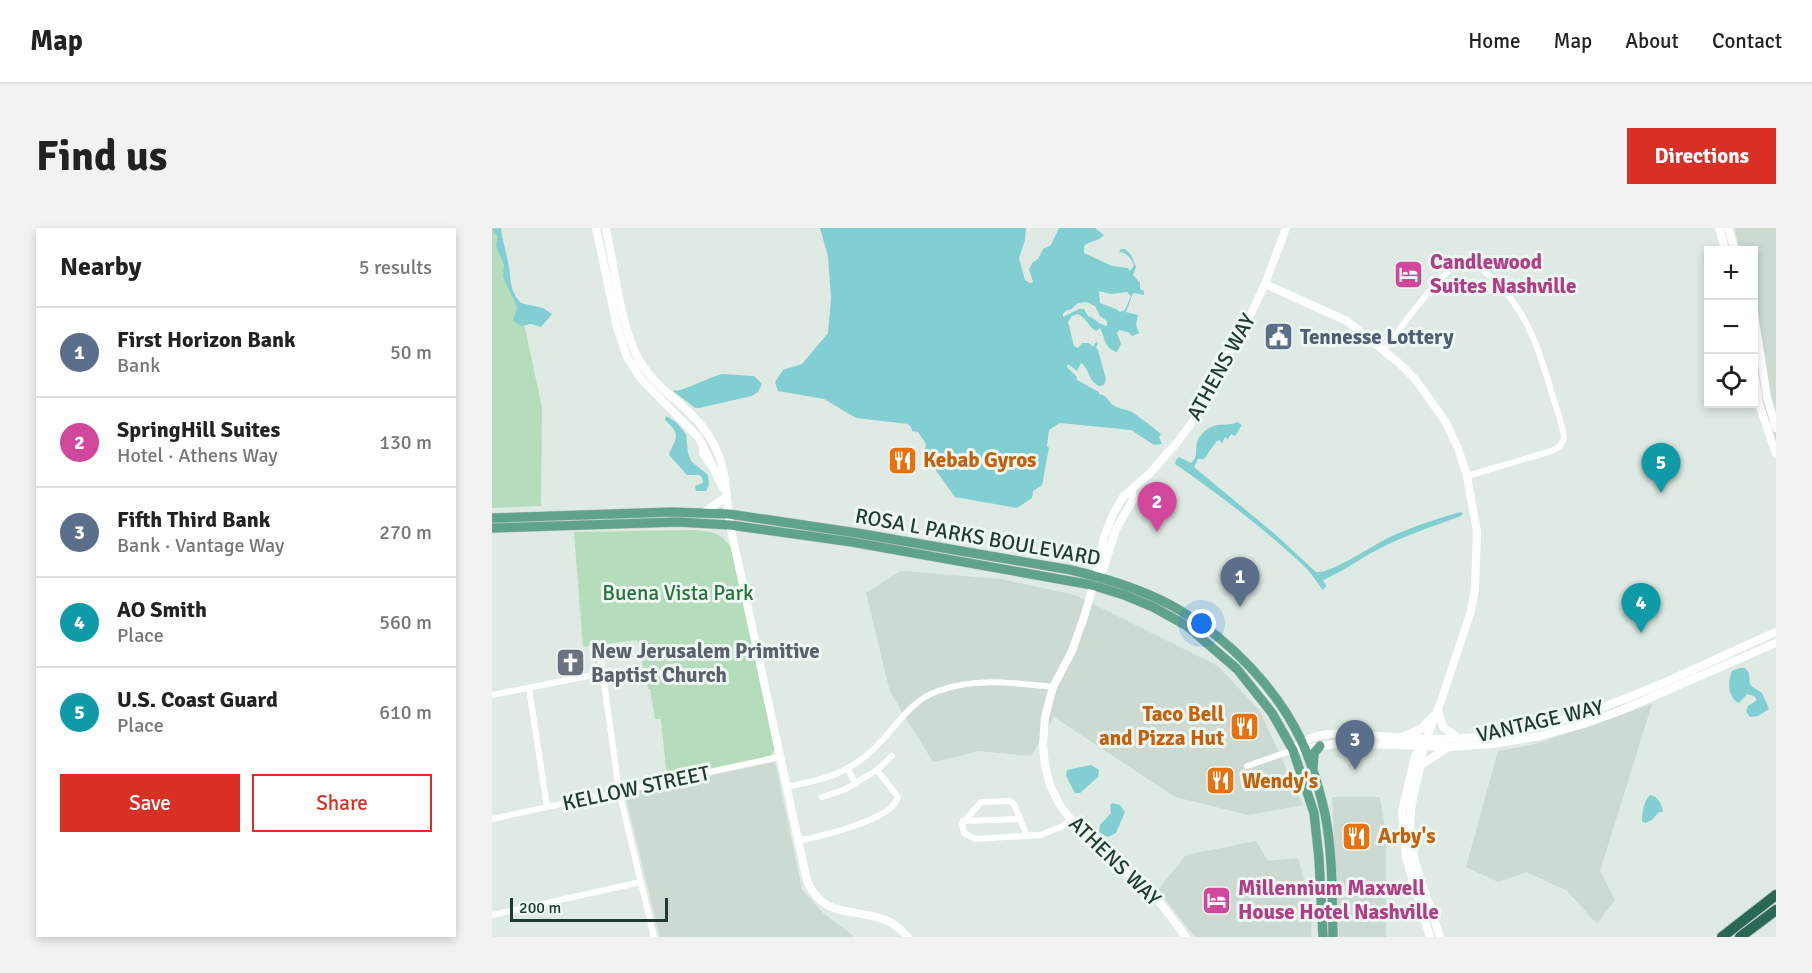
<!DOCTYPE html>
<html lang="en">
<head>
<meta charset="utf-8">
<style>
  :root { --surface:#fff; --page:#f2f2f2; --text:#222; --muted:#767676; --line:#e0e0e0; --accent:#d93025 }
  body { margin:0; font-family:Signika,sans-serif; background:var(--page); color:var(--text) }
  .controls { position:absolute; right:18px; top:18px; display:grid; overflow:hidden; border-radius:0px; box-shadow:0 3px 9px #0003 }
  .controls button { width:54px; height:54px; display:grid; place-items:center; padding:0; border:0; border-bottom:2px solid var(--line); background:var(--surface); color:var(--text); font:30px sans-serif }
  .scale { position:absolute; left:18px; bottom:15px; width:158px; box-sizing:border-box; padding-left:6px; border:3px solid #1e3b30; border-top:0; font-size:16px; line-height:21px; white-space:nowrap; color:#1e3b30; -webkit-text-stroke:4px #eef7f2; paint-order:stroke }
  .you { position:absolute; left:710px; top:396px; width:21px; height:21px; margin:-15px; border:4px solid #fff; border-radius:50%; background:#1a73e8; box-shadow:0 0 0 9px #1a73e833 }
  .badge { display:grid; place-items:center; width:39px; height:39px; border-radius:50%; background:var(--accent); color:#fff; font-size:20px; font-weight:700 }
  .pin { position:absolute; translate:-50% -50px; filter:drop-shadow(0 2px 3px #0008) }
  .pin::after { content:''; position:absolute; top:32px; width:21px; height:18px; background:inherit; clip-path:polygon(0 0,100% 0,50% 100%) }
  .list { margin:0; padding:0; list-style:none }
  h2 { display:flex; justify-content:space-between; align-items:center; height:78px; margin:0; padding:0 24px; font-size:26px }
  h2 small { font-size:20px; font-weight:400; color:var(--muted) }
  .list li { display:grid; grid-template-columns:39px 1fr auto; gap:18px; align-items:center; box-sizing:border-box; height:90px; padding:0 24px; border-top:2px solid var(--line) }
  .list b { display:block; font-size:22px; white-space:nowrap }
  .list p { margin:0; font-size:20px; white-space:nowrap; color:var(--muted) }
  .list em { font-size:20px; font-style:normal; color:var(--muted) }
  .actions { display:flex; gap:12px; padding:18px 24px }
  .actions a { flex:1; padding:14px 0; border:2px solid var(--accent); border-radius:0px; text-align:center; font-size:21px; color:var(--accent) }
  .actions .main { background:var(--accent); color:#fff }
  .icon { flex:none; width:33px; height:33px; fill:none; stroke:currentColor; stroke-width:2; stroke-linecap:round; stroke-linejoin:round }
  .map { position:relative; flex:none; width:1284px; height:709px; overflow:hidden; border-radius:0px }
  header { display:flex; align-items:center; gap:36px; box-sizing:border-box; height:84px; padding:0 30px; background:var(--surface); border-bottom:2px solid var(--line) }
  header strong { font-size:28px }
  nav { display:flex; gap:33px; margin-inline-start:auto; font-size:21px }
  .intro { display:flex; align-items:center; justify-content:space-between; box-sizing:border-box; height:144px; padding:0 36px }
  h1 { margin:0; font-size:42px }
  .button { padding:15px 27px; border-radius:0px; background:var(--accent); color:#fff; font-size:21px; font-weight:700 }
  main { display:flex; gap:36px; padding:0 36px }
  aside { flex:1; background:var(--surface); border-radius:0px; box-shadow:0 3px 9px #0003 }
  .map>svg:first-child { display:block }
</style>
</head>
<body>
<header>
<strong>Map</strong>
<nav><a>Home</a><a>Map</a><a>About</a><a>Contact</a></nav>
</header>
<div class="intro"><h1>Find us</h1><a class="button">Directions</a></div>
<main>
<aside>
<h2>Nearby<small>5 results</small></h2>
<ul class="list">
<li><span class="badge" style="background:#5c6f8a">1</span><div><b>First Horizon Bank</b><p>Bank</p></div><em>50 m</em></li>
<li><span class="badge" style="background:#d1479c">2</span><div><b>SpringHill Suites</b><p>Hotel · Athens Way</p></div><em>130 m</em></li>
<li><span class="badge" style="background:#5c6f8a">3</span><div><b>Fifth Third Bank</b><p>Bank · Vantage Way</p></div><em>270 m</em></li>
<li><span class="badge" style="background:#0f9aa8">4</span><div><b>AO Smith</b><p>Place</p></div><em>560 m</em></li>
<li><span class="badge" style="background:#0f9aa8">5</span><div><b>U.S. Coast Guard</b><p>Place</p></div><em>610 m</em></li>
</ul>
<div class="actions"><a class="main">Save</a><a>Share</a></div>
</aside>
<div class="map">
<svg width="1284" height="709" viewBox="0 0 1284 709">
  <rect width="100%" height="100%" fill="#deeae3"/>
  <!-- built -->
  <path fill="#ccdad2" d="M1243 0H1284V218L1277 210 1262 113V22H1247Z
    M409 343 509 351 583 367 726 438 768 483 811 577 756 587 683 569 562 489 539 528 487 523 441 534 398 464 374 365Z
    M1160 476 1108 643 1123 672 1105 696 1075 663 1035 644 1006 654 974 639 1006 523 1044 516Z
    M283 534 310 661 331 685 363 709H168L133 566Z
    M840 569H888L894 607V709H847Z
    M764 613 776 633 806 630 820 680 819 709H703L666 662 694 627Z"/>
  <!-- green -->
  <path fill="#b5ddbb" d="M0 0H6L14 51 29 81 50 180 49 278 0 280Z
    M201 302C222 304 228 304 241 322L283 521 278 528 175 550 169 491H163L158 461H156L145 412 91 419 82 304Z"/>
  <!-- water -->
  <path fill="#82cfd3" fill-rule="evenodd" d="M9 0C10 11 14 23 16 34 20 51 16 61 29 75L51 80 60 86 49 99 39 96 29 98 21 93 25 79 11 49 12 37 4 18 6 9 0 1Z
    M328 0H534L533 12 527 30 533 52 538 55 541 54 537 41 541 34 546 31 551 21 559 17 567 0H603L612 7C606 14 599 12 592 18V25L620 38 636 40 638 43 642 37C639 30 634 24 627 24L629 21H633L639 27 644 39 641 47 648 55V61L652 63V67L641 65 634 84 646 87 644 97 647 105 640 108 636 104 627 102 625 105 629 116 625 124C612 120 613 110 608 100L604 103C596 99 597 92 586 86L580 88 576 94 582 118 586 120 590 115H597L601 119 604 114 606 115 604 120 606 122 614 151 612 157 607 158C596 153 598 141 589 135L585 143 576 136 575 139 585 149V152L607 164V166C616 168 615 172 621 177 627 181 632 181 638 183 641 184 666 203 669 206L667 209 670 216 662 217 639 202 568 195 557 202 555 218 557 220 550 257 541 263 540 270 525 280 463 269 432 226 434 216 426 204 420 203 419 199 416 196 364 190 332 171 286 163 283 154 291 142 310 136 336 105 339 71 336 28ZM607 63 619 66 635 64 639 68 633 82 628 84 624 81 608 75ZM594 74 603 78 608 88 615 93V98C607 97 603 90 596 88L592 81H587L571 89V86L575 82H578L586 75Z
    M230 146 262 148 270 156 266 164 260 168 207 180H203L181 163C192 163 215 150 230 146Z
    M174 188 184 194 194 206 196 225 199 233 216 247 217 257 214 263H204L203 258 211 255 210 249 207 247H195L177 227C183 209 191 209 173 192Z
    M745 194 750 197 743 208 739 206 736 211 733 209 730 215 727 212 724 214 712 231H706L702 239 784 307 824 344C839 346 881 317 896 310 919 299 944 291 968 284L971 285 969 288C939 299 908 309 879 325 862 335 850 344 831 352L834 358 831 362C825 355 821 347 814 340 774 302 728 267 683 236L684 232 687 229 699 235C711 226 695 215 717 200 727 194 736 199 745 194Z
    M1248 440H1253L1257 445 1258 457 1270 465 1277 481 1266 488 1258 489 1254 484 1256 478 1265 472 1262 468 1255 466 1247 475C1236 470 1235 454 1240 443Z
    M599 537 607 542 606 549 588 565H583L574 548 575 542Z
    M1158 567C1166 568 1170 577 1171 584H1167L1160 592 1153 595 1150 593C1150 585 1152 572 1158 567Z
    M620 575 628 577 633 584 624 605 616 609 607 604 608 597 619 585 618 578Z"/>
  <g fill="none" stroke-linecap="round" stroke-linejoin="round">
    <defs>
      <path id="primary" d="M0 290 180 284 237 286 365 305 579 342C617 351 656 363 689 383 738 412 785 461 809 512 819 533 828 564 833 586 841 626 840 669 841 709
        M0 300 186 294 238 297 360 314 600 357 632 367 661 379 695 398 745 441 780 485 801 522 822 585 827 631 831 709
        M821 540 822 525 828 518"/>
      <path id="motorway" d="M1230 709 1284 667
        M1248 709 1284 682"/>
    </defs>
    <!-- primary casing -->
    <use href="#primary" stroke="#bcc4c1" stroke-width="10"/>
    <!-- motorway casing -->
    <use href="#motorway" stroke="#bcc4c1" stroke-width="12"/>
    <!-- minor -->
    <path stroke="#fff" stroke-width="6" d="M892 122C906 104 949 42 968 36 979 33 989 40 997 47 1034 79 1047 121 1060 166 1064 180 1071 196 1072 211L1067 219 1060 223 975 248
      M210 215V226L218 237
      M107 418 127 563 162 709
      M37 460 55 579
      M0 467 111 445
      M755 538 801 522
      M355 540 364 556
      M294 559C327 552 348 549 375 527 400 507 414 474 446 463 484 449 522 455 561 459
      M330 569 352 562 385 542
      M0 591 287 529
      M471 593 528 591
      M535 608 522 576 518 573 489 574 470 596 472 605 483 611 548 607 569 599 578 592
      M305 613C326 609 401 592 406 569L385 542 400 528
      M0 687 149 654"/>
    <!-- tertiary -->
    <path stroke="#fff" stroke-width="8" d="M104 0 125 99 135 129 149 151 207 210 231 260
      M114 0C122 38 129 100 147 132 160 154 180 168 198 185 235 221 232 249 238 297L315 653C333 694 366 678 398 694 405 698 411 704 416 709
      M1227 0 1233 22
      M1236 0 1243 22
      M773 56 855 93 908 136 923 151 953 193 966 220 975 248 985 304 983 360 979 383 949 473 931 519 923 528 910 584 914 630 938 709
      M1262 86 1275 169 1284 200
      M1262 142 1267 176 1284 226
      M211 285 234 269
      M604 348 611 342 624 301 641 272 640 263
      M946 483 951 499 966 510
      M912 508 929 501 941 488
      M931 519C930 541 921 561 919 583 914 626 936 669 948 709
      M801 522C825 496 869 508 901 509 924 511 947 511 970 510 1082 504 1184 448 1284 404
      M808 522 847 515 959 519 1000 516 1048 508 1092 496 1128 483 1284 415
      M929 537 955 520
      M694 709 669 676 588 603 569 579 558 557 553 538 551 517 553 489 561 459 580 423 593 386 604 348 612 309 621 286 631 269 659 244 687 212 717 171 734 130 754 96 773 56 794 0"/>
    <!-- primary -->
    <use href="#primary" stroke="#5fa38a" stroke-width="9"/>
    <!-- motorway -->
    <use href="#motorway" stroke="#296854" stroke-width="10"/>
  </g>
  <!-- icons -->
  <defs>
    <symbol id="hotel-square" viewBox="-11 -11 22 22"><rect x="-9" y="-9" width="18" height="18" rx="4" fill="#d1479c" stroke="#eef7f2"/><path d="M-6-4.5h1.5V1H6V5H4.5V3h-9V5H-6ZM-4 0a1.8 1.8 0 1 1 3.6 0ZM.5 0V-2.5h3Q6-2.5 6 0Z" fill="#fff"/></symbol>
    <symbol id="civic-square" viewBox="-11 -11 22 22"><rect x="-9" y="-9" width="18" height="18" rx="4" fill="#5c6f8a" stroke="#eef7f2"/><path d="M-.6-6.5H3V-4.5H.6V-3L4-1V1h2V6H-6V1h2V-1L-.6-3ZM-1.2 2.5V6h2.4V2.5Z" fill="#fff"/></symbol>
    <symbol id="restaurant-square" viewBox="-11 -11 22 22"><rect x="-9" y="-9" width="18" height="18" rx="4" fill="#e8710a" stroke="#eef7f2"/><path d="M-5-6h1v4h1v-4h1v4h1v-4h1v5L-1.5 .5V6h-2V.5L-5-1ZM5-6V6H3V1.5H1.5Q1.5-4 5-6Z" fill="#fff"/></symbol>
    <symbol id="church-square" viewBox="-11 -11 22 22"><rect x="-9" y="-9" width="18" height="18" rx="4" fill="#6b7280" stroke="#eef7f2"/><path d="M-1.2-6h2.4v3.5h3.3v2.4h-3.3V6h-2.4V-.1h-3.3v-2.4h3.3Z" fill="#fff"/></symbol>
  </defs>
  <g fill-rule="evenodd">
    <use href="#hotel-square" x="900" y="30" width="33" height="33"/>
    <use href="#civic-square" x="770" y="92" width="33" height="33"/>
    <use href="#restaurant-square" x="394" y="216" width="33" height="33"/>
    <use href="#church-square" x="62" y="418" width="33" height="33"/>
    <use href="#restaurant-square" x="736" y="482" width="33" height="33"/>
    <use href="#restaurant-square" x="712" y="536" width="33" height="33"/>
    <use href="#restaurant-square" x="848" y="592" width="33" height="33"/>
    <use href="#hotel-square" x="708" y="656" width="33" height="33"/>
  </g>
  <g text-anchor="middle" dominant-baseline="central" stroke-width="6" stroke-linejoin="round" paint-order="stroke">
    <!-- hotel labels -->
    <g font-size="21" font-weight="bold" fill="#b23c85" stroke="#eef7f2" text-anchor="start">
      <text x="938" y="34">Candlewood<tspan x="938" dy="24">Suites Nashville</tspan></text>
      <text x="746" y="660">Millennium Maxwell<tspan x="746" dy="24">House Hotel Nashville</tspan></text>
    </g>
    <!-- service labels -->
    <g font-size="21" font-weight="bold" fill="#4e5e75" stroke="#eef7f2" text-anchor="start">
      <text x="808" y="109">Tennesse Lottery</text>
    </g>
    <!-- street labels -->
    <g font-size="21" fill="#1e3b30" stroke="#eef7f2">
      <text transform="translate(729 139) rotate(-61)">ATHENS WAY</text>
      <text transform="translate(486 309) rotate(10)">ROSA L PARKS BOULEVARD</text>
      <text transform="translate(1048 493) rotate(-13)">VANTAGE WAY</text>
      <text transform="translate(144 560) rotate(-12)">KELLOW STREET</text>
      <text transform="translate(623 633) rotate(44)">ATHENS WAY</text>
    </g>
    <!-- food labels -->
    <g font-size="21" font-weight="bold" fill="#c56008" stroke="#eef7f2" text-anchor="start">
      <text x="431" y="232">Kebab Gyros</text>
      <text x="732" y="486" text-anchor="end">Taco Bell<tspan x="732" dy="24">and Pizza Hut</tspan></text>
      <text x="750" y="553">Wendy's</text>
      <text x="886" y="608">Arby's</text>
    </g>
    <!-- park labels -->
    <g font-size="21" fill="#27733c" stroke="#eef7f2">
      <text x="186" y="365">Buena Vista Park</text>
    </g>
    <!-- worship labels -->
    <g font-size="21" font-weight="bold" fill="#5b616d" stroke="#eef7f2" text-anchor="start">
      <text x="99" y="423">New Jerusalem Primitive<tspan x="99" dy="24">Baptist Church</tspan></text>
    </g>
  </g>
</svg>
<div class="controls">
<button>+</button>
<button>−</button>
<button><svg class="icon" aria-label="locate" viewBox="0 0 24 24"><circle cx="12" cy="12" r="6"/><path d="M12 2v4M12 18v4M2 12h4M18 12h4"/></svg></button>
</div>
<div class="scale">200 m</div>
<div class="you"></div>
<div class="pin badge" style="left:748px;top:379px;background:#5c6f8a">1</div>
<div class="pin badge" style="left:665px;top:304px;background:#d1479c">2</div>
<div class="pin badge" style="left:863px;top:542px;background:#5c6f8a">3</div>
<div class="pin badge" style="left:1149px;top:405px;background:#0f9aa8">4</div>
<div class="pin badge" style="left:1169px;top:265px;background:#0f9aa8">5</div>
</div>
</main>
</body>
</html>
